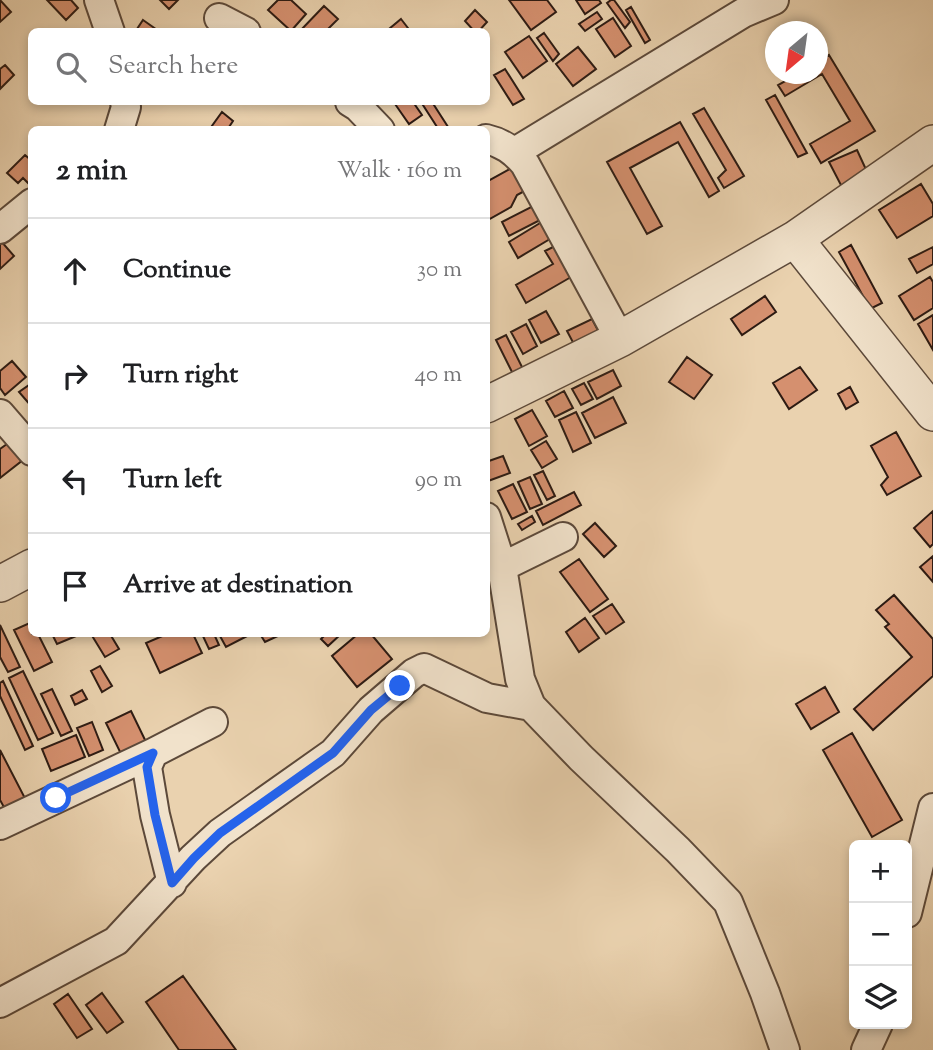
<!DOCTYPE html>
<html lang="en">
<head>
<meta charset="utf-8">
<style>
  :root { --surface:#fff; --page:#f2f2f2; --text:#202124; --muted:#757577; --line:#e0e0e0 }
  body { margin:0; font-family:"Sorts Mill Goudy",serif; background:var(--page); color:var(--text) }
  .controls { position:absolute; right:21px; bottom:21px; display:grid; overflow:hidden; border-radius:10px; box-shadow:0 4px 10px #0003 }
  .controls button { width:63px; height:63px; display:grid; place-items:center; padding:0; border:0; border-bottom:2px solid var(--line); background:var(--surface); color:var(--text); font:35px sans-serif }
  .compass { position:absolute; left:765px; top:21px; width:63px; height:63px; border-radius:50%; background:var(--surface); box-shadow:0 4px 10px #0003; rotate:209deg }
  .stop { position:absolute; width:21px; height:21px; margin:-16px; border:5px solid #2563eb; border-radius:50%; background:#fff }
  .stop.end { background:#2563eb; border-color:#fff; box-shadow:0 2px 7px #0008 }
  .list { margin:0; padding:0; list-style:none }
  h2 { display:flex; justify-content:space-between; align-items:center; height:91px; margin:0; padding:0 28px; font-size:30px }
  h2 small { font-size:23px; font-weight:400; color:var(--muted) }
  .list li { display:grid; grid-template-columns:46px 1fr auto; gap:21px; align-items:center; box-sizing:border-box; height:105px; padding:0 28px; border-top:2px solid var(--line) }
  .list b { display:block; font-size:26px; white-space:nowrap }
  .list em { font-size:23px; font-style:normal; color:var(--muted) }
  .icon { flex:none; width:38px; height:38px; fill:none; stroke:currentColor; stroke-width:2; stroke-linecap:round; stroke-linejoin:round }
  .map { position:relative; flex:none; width:933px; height:1050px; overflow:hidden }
  .search { position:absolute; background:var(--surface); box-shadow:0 4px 10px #0003; left:28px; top:28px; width:462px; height:77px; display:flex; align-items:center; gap:18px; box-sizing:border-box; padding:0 24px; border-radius:10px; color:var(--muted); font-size:26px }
  .panel { position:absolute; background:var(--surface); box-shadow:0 4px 10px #0003; left:28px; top:126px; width:462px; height:511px; border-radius:10px }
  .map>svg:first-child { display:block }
</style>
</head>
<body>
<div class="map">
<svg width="933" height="1050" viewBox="0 0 933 1050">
  <rect width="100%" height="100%" fill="#ead2af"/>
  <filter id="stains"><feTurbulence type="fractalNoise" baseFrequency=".00286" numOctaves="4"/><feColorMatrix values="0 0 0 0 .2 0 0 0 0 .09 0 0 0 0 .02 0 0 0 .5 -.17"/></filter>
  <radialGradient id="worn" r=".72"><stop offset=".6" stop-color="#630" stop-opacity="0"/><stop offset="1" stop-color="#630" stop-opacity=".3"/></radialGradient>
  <!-- building -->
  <path fill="#d5906f" stroke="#2d1b13" stroke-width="2" d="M0 0 11 12 0 22Z
    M47 0H71L78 8 66 20Z
    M160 0H178L169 9Z
    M278 0H291L306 14 291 31 268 10Z
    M509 0H547L556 12 531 30Z
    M576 0H599L601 3 585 14Z
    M611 0H614L630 22 625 28 607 3Z
    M324 6 338 19 325 32H299Z
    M631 7 650 40 645 43 626 10Z
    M475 10 487 22 478 32H475L465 21Z
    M597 12 602 19 585 31 579 24Z
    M613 18 631 46 615 57 596 29Z
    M401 19 411 32H391L389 29Z
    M143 20 160 32H135Z
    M544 33 559 54 553 61 537 38Z
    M529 36 547 61 523 78 505 52Z
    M578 47 596 69 573 86 556 64Z
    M829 55 875 131 821 163 810 144 850 121 822 74 785 96 778 85 798 74H818V62Z
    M5 65 14 75 0 89V69Z
    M505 69 524 99 513 105 494 75Z
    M775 95 807 153 798 157 766 100Z
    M399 102H413L422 115 409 124 395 104Z
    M421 102H432L450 130H439Z
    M704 108 744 176 724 188 718 178 726 170 693 114Z
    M222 112 233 121 227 130H209Z
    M680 122 719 191 709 197 678 142 630 168 662 226 647 234 607 162Z
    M857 150 869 176 843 189 829 162Z
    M25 155 32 161V187L23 178 18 183 7 173Z
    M517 165 530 188 517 195 511 207 486 221V182Z
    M921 184 933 204V216L897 238 879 210Z
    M537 204 544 218 509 236 502 222Z
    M545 220 555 236 518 258 509 242Z
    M0 240 14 256 0 269Z
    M561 243 578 273 526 303 516 285 553 264 545 251Z
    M851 245 882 303 870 309 839 252Z
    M933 247V264L917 273 909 259Z
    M930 277 933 282V308L914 320 899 296Z
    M765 296 776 312 742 335 731 319Z
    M546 311 559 334 541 343 529 320Z
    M933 315V350L918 324Z
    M592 319 602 338 577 350 567 331Z
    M526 324 537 346 523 354 511 332Z
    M506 335 528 379 518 384 496 340Z
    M687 357 712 375 694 399 669 382Z
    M12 361 26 377 5 395 0 388V371Z
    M800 367 817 390 789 409 773 383Z
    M613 370 621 386 597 399 588 382Z
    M32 383V407L19 392Z
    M584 383 593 399 581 405 572 389Z
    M850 387 858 402 846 409 838 394Z
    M564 391 573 408 555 417 546 401Z
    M613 397 626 423 595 438 582 413Z
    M532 410 547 436 529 446 515 419Z
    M576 412 591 443 573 452 559 420Z
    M896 432 921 476 887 495 881 485 888 477 871 446Z
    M14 439 28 456 0 478V449Z
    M546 441 557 459 542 468 531 450Z
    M503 456 510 473 488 481 486 462Z
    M543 471 555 496 547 500 534 475Z
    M530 477 542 504 530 509 518 482Z
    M513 484 527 512 512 519 498 491Z
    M574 492 581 505 543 525 536 511Z
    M933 511V544L930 547 914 528Z
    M532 516 535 522 522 530 518 524Z
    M595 523 616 546 604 557 583 534Z
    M933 556V582L920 567Z
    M579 559 608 599 590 612 560 572Z
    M894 595 933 639V676L873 730 854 709 912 657 885 627 889 624 876 610Z
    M612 604 624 622 606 634 593 616Z
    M585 618 599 638 579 652 566 632Z
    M32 622V634H38L52 662 34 671 14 630Z
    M0 625 20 667 8 672 0 657Z
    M52 634H81L57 644Z
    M91 634H110L119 649 105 657Z
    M167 634H193L202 653 160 673 146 643Z
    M202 634H214L219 645 209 649Z
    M226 634H251L226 647 220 636Z
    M260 634H282L265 642Z
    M326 634H341L328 646 321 639Z
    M358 634H371L392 659 357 687 332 656Z
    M100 666 112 686 102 692 91 671Z
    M23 671 53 733 38 740 9 678Z
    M3 681 33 746 25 750 0 696V683Z
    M825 687 839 712 811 729 796 704Z
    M52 689 72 731 61 736 41 694Z
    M82 690 87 699 75 705 71 696Z
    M131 711 148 746 123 758 106 723Z
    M92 722 103 750 89 756 77 728Z
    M852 733 902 820 872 837 823 750Z
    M76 735 85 757 51 771 42 749Z
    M0 750 30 808 10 818 0 800Z
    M183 976 236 1050H179L146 1002Z
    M102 993 123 1022 107 1033 86 1005Z
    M68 994 92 1029 77 1038 54 1004Z"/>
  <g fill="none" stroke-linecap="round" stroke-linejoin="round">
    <defs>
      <path id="minor" d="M99 0 110 32
        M219 18 246 32
        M350 102 358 107 380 130
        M119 130 126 107 125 102
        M486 139C503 143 514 151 525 164L620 339
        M515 152 743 13 774 0
        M0 229 32 203
        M0 414 32 451
        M486 517 502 567 520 679 531 706 581 758 678 850 728 902 765 993 785 1050
        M502 567 563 537
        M0 825 153 753
        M172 883 155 815 147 767 153 753 213 722
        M907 913 933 808
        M0 1003 116 941 193 858 220 833 333 753 371 710 414 673 424 668 487 698 531 706
        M866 1050 878 1024"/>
      <path id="tertiary" d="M795 239 933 413
        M486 405 620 339 795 239 933 143
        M0 584 32 567"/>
    </defs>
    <!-- minor casing -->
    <use href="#minor" stroke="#5c493a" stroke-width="32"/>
    <!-- tertiary casing -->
    <use href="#tertiary" stroke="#5c493a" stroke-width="38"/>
    <!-- minor -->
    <use href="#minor" stroke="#f1e2cb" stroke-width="28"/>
    <!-- tertiary -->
    <use href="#tertiary" stroke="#f1e2cb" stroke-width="35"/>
  </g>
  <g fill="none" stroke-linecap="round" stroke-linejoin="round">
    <!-- route -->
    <path stroke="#2563eb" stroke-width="9" d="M56 798 153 753 147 767 155 815 172 883 194 858 220 833 333 753 371 710 400 686"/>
  </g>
  <rect width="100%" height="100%" filter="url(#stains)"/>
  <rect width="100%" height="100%" fill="url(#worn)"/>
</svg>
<div class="controls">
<button>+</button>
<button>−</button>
<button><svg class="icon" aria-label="layers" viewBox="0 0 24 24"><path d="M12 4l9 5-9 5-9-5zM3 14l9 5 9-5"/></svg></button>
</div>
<svg class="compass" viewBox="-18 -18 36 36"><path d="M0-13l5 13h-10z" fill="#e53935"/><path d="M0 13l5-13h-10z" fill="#757577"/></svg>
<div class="stop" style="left:56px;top:798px"></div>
<div class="stop end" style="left:400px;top:686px"></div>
<div class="search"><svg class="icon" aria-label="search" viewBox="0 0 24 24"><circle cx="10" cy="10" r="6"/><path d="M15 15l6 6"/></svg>Search here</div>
<section class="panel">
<h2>2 min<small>Walk · 160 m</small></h2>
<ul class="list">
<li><svg class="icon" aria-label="ahead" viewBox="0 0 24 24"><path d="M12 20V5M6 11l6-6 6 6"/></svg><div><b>Continue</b></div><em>30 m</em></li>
<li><svg class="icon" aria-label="right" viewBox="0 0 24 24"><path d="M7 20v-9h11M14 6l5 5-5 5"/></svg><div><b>Turn right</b></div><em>40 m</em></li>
<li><svg class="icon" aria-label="left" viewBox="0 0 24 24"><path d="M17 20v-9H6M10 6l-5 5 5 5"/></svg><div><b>Turn left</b></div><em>90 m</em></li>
<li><svg class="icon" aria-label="arrive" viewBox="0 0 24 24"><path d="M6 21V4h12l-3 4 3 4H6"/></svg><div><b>Arrive at destination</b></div></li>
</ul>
</section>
</div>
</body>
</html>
